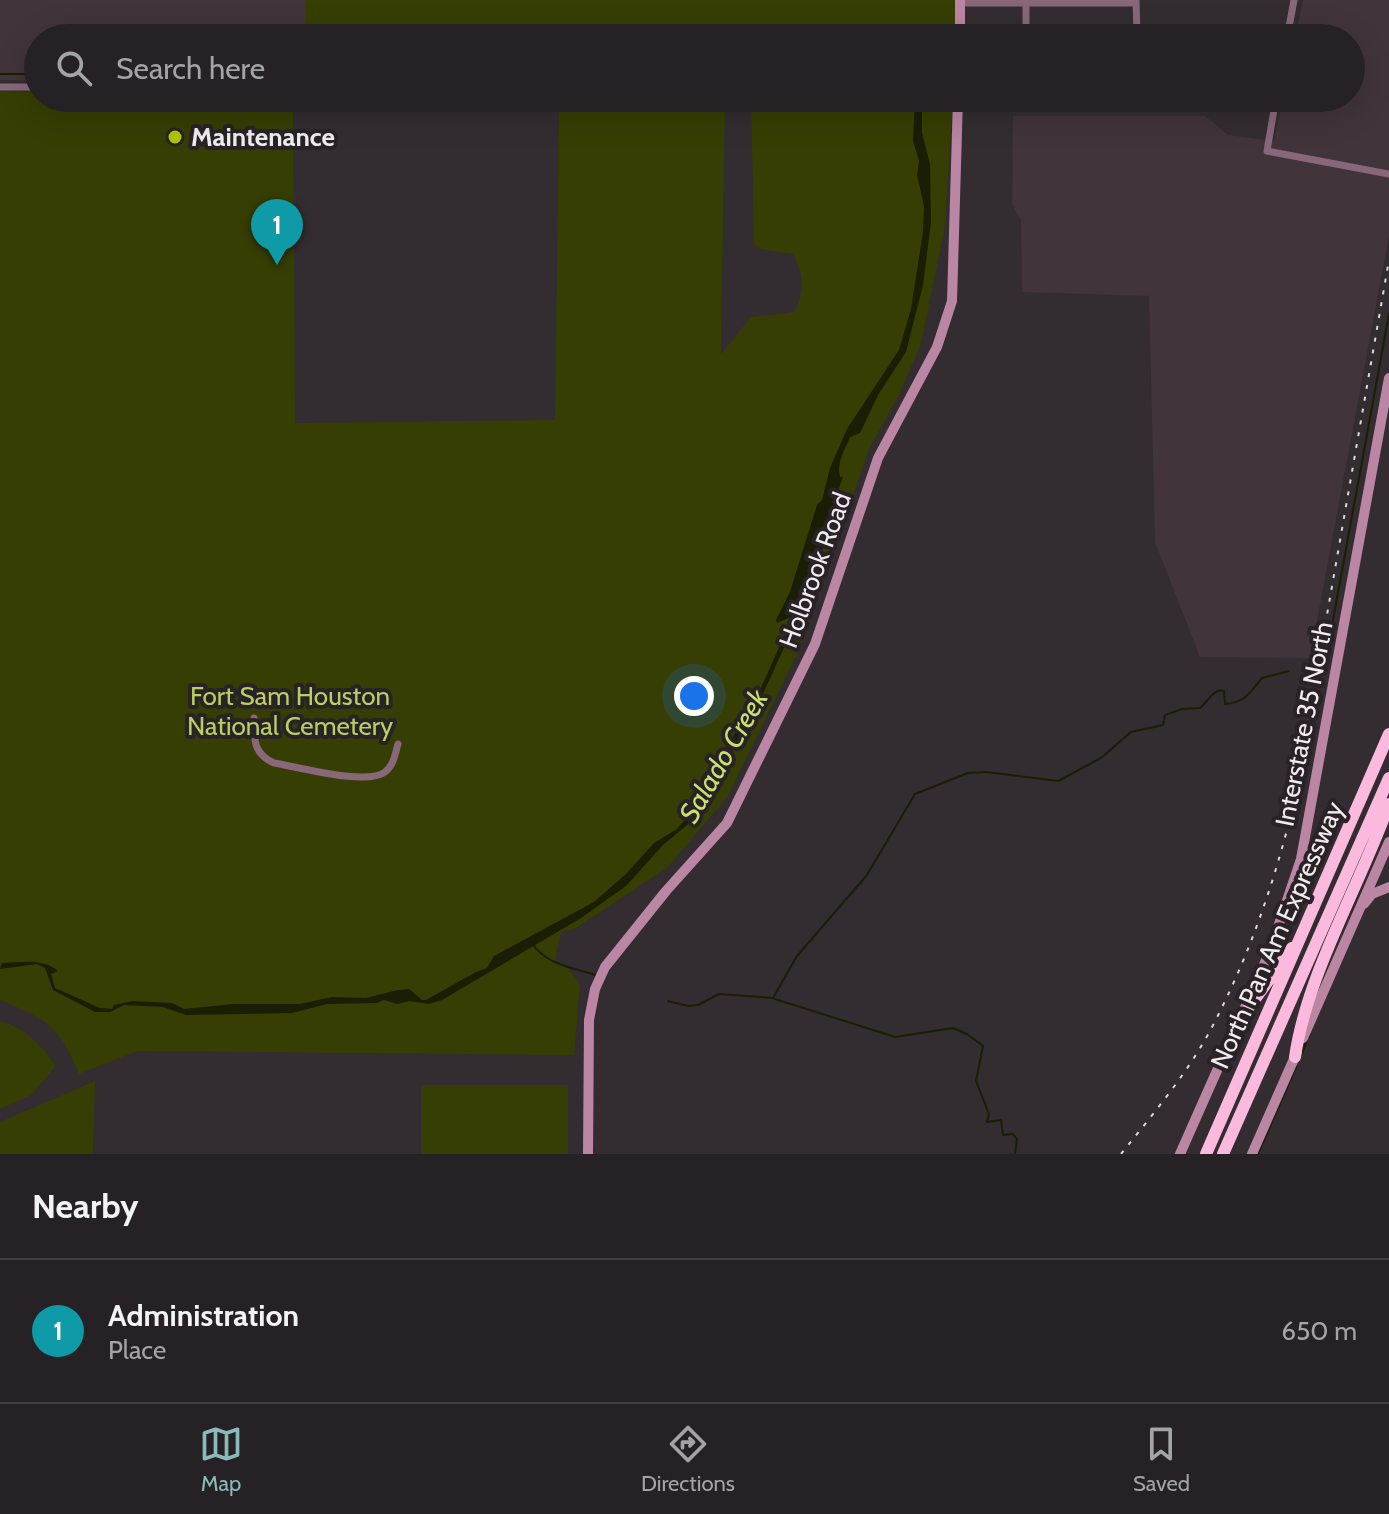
<!DOCTYPE html>
<html lang="en">
<head>
<meta charset="utf-8">
<style>
  :root { --surface:#262124; --page:#2e292c; --text:#f1f3f6; --muted:#a4a3a6; --line:#423e41; --accent:#8bbbb9 }
  body { margin:0; font-family:Cabin,sans-serif; background:var(--page); color:var(--text) }
  .you { position:absolute; left:694px; top:696px; width:28px; height:28px; margin:-20px; border:6px solid #fff; border-radius:50%; background:#1a73e8; box-shadow:0 0 0 12px #1a73e833 }
  .badge { display:grid; place-items:center; width:52px; height:52px; border-radius:50%; background:var(--accent); color:#fff; font-size:26px; font-weight:700 }
  .pin { position:absolute; translate:-50% -66px; filter:drop-shadow(0 2px 4px #0008) }
  .pin::after { content:''; position:absolute; top:42px; width:28px; height:24px; background:inherit; clip-path:polygon(0 0,100% 0,50% 100%) }
  .list { margin:0; padding:0; list-style:none }
  h2 { display:flex; justify-content:space-between; align-items:center; height:104px; margin:0; padding:0 32px; font-size:34px }
  h2 small { font-size:26px; font-weight:400; color:var(--muted) }
  .list li { display:grid; grid-template-columns:52px 1fr auto; gap:24px; align-items:center; box-sizing:border-box; height:144px; padding:0 32px; border-top:2px solid var(--line) }
  .list b { display:block; font-size:30px; white-space:nowrap }
  .list p { margin:0; font-size:26px; white-space:nowrap; color:var(--muted) }
  .list em { font-size:26px; font-style:normal; color:var(--muted) }
  .icon { flex:none; width:44px; height:44px; fill:none; stroke:currentColor; stroke-width:2; stroke-linecap:round; stroke-linejoin:round }
  .map { position:relative; flex:none; width:1389px; height:1154px; overflow:hidden }
  .search { position:absolute; background:var(--surface); box-shadow:0 8px 32px #0002; left:24px; right:24px; top:24px; height:88px; display:flex; align-items:center; gap:20px; box-sizing:border-box; padding:0 28px; border-radius:44px; color:var(--muted); font-size:30px }
  .sheet { height:248px; background:var(--surface) }
  nav { display:flex; justify-content:space-around; align-items:center; box-sizing:border-box; height:112px; border-top:2px solid var(--line); background:var(--surface); font-size:22px; color:var(--muted) }
  nav a { display:grid; justify-items:center; gap:4px }
  nav .on { color:var(--accent) }
  .map>svg:first-child { display:block }
</style>
</head>
<body>
<div class="map">
<svg width="1389" height="1154" viewBox="0 0 1389 1154">
  <rect width="100%" height="100%" fill="#332c30"/>
  <!-- built -->
  <path fill="#41343b" d="M0 0H306V38H38V81L0 80Z
    M1303 0H1389V236L1310 658 1200 657 1155 542 1149 296 1022 292 1021 220 1012 204 1013 116H1205L1228 135 1274 141 1283 98H1351V38H1295Z"/>
  <!-- green -->
  <path fill="#363e04" d="M306 0H960L957 38H306Z
    M0 92H38V98H118L122 102 130 101 134 98H269L277 101 293 98 295 423 555 420 559 98H725L721 354 751 317 794 312C805 292 804 274 793 254L760 249 754 243 751 98H953L945 226 921 344 898 397 869 449 800 648 728 796 668 867 576 928 561 932 555 961 568 968 580 984 574 1055 137 1051 79 1074C59 1025 47 1020 0 1000Z
    M0 1021C26 1028 41 1045 56 1066L31 1095 0 1109Z
    M95 1081 93 1154H0V1122Z
    M421 1085H568V1154H421Z"/>
  <!-- water -->
  <path fill="#1a1e05" d="M915 98H926L922 110V133L930 164 931 222 923 285 906 352 878 395 860 433 850 437C845 450 836 463 840 477H843L838 491V504L804 604 755 711 693 820 663 845 626 886 581 918 442 1000 429 1004 409 1001 398 1004 384 1000 377 1003 327 1004 292 1013 186 1015 163 1007 124 1005 110 1012H95L53 990 45 968 37 964 0 969 2 963C22 962 43 958 58 971L51 974 55 988 100 1008 112 1009 114 1005 133 1001 172 1003 184 1009 233 1004H300L332 997 366 998 398 990 409 989 422 1000H426L476 972 487 968 494 956 594 902 626 874 654 843 677 829 696 807 712 773 761 688 793 616 777 623 776 620 790 592 817 505 822 500 830 468 847 429 899 350 911 309 923 232 924 206 917 175 919 161 913 141Z"/>
  <g fill="none" stroke-linecap="round" stroke-linejoin="round">
    <!-- stream -->
    <path stroke="#1a1e05" stroke-width="2" d="M0 74H31
      M1321 669H1324L1389 314
      M532 943C546 965 572 967 595 975
      M775 999 895 1037 953 1028 967 1034 983 1046 976 1081 989 1114 987 1122 1001 1120 1003 1135 1013 1134 1017 1139 1015 1154
      M668 1001 688 1006 698 1005 719 994 773 998 797 956 867 875 915 794 968 773 987 772 1058 781 1101 758 1131 732 1163 725 1165 715 1182 709 1200 708C1208 702 1213 688 1224 691L1225 704C1244 703 1251 692 1262 678L1289 671
      M1301 1055 1310 1034
      M1258 1154 1296 1067"/>
    <!-- street -->
    <path stroke="#886779" stroke-width="7" d="M1136 0 1137 37
      M960 3H1136
      M1026 37V4
      M1287 38 1294 0
      M0 87H38
      M1276 98 1267 151 1389 174
      M277 101V98
      M254 718C254 739 253 754 274 763 298 767 367 786 385 772 394 765 395 754 398 744"/>
    <!-- secondary -->
    <path stroke="#ba86a3" stroke-width="10" d="M960 38V0
      M1364 904 1372 894 1389 887
      M1303 1038 1389 842
      M588 1154 589 1020 595 989 605 967 666 891 727 823 815 644 878 458 937 347 952 301 958 98
      M1180 1154 1270 951 1301 859 1389 378
      M1252 1154 1297 1052"/>
    <!-- highway -->
    <path stroke="#fbb9dd" stroke-width="12" d="M1239 1021 1292 948
      M1295 1057C1307 974 1360 885 1389 804
      M1206 1154 1389 734
      M1223 1154 1389 778"/>
    <!-- rail -->
    <path stroke="#ded9dc" stroke-width="2" stroke-dasharray="4 8" stroke-linecap="butt" d="M1121 1154C1153 1114 1187 1074 1211 1029 1250 955 1276 878 1295 798L1389 260"/>
  </g>
  <!-- markers -->
  <circle fill="#afc507" stroke="#292226" stroke-width="3" cx="175" cy="137" r="8"/>
  <g text-anchor="middle" dominant-baseline="central" stroke-width="8" stroke-linejoin="round" paint-order="stroke">
    <!-- poi labels -->
    <g font-size="26" font-weight="bold" fill="#f1ecef" stroke="#292226" text-anchor="start">
      <text x="191" y="137">Maintenance</text>
    </g>
    <!-- street labels -->
    <g font-size="26" fill="#f1ecef" stroke="#292226">
      <text transform="translate(815 570) rotate(-70)">Holbrook Road</text>
      <text transform="translate(1304 724) rotate(-79)">Interstate 35 North</text>
      <text transform="translate(1277 935) rotate(-66)">North Pan Am Expressway</text>
    </g>
    <!-- park labels -->
    <g font-size="26" fill="#bbce5e" stroke="#292226">
      <text x="290" y="696">Fort Sam Houston<tspan x="290" dy="30">National Cemetery</tspan></text>
    </g>
    <!-- water labels -->
    <g font-size="28" font-style="italic" fill="#cce06f" stroke="#292226">
      <text transform="translate(723 756) rotate(-60)">Salado Creek</text>
    </g>
  </g>
</svg>
<div class="you"></div>
<div class="pin badge" style="left:277px;top:265px;background:#0f9aa8">1</div>
<div class="search"><svg class="icon" aria-label="search" viewBox="0 0 24 24"><circle cx="10" cy="10" r="6"/><path d="M15 15l6 6"/></svg>Search here</div>
</div>
<section class="sheet">
<h2>Nearby<small></small></h2>
<ul class="list">
<li><span class="badge" style="background:#0f9aa8">1</span><div><b>Administration</b><p>Place</p></div><em>650 m</em></li>
</ul>
</section>
<nav>
<a class="on"><svg class="icon" aria-label="map" viewBox="0 0 24 24"><path d="M3 6l6-2 6 2 6-2v14l-6 2-6-2-6 2zM9 4v14M15 6v14"/></svg>Map</a>
<a><svg class="icon" aria-label="directions" viewBox="0 0 24 24"><path d="M12 3l9 9-9 9-9-9zM9 14v-3h6M13 9l2 2-2 2"/></svg>Directions</a>
<a><svg class="icon" aria-label="saved" viewBox="0 0 24 24"><path d="M7 4h10v16l-5-4-5 4z"/></svg>Saved</a>
</nav>
</body>
</html>
